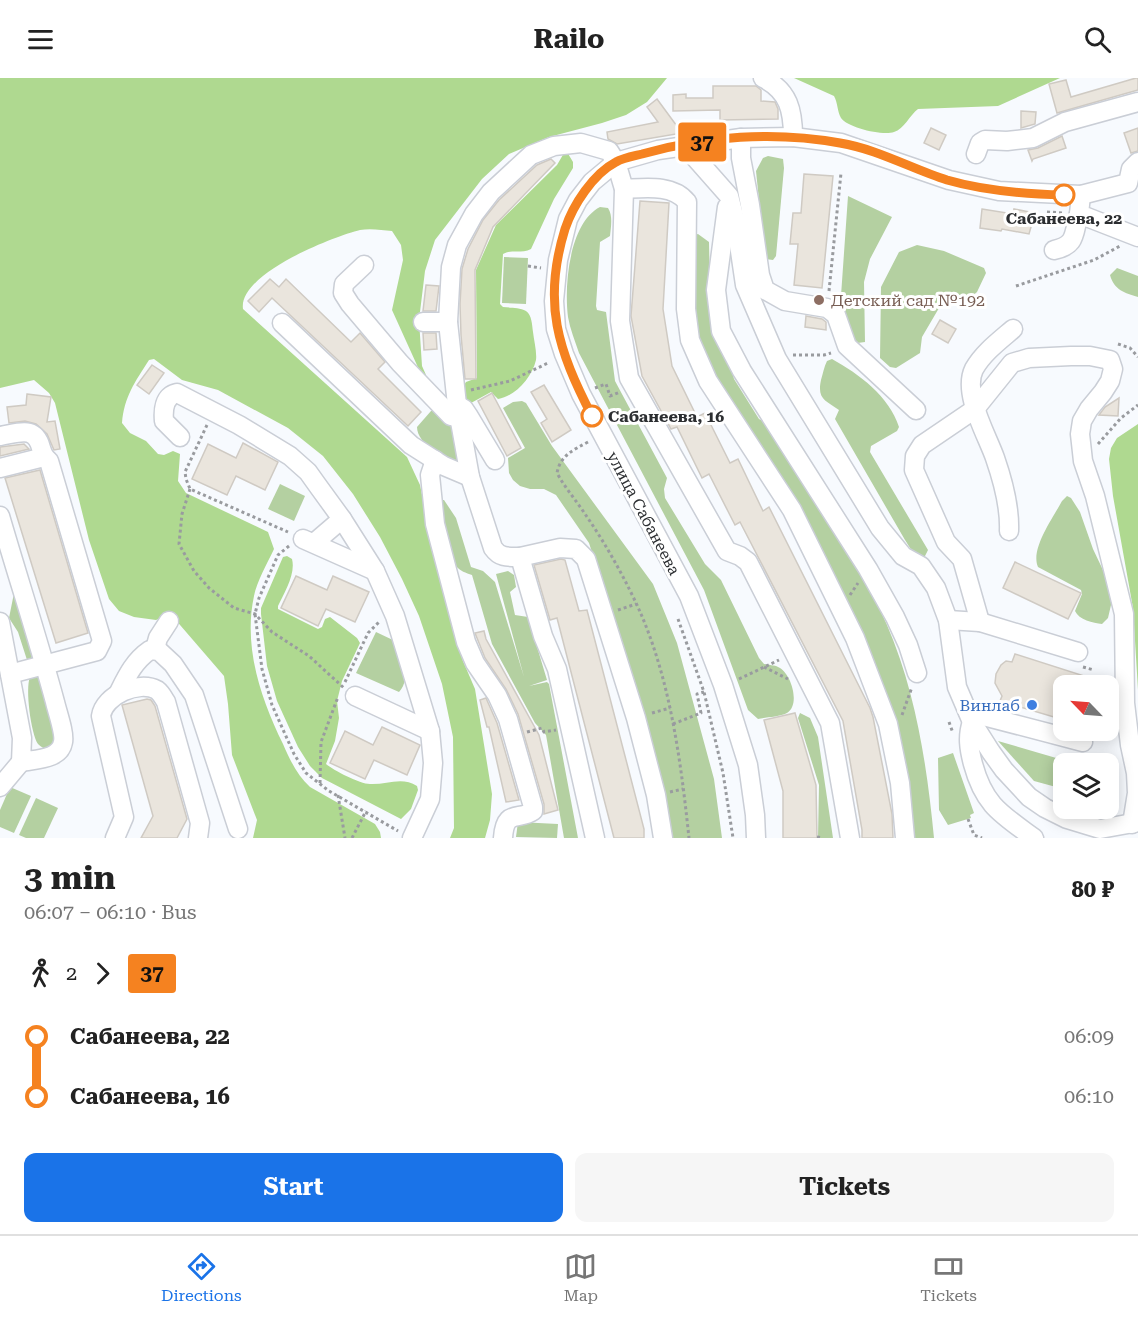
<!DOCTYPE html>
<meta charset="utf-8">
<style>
:root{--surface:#fff;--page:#f6f6f6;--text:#222;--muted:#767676;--line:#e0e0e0;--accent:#1a73e8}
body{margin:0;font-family:"Roboto Serif",serif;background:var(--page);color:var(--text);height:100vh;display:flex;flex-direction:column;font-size:22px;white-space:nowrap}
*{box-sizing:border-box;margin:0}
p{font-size:20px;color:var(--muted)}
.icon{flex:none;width:33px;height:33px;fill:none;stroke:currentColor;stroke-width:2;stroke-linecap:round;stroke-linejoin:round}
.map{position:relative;height:760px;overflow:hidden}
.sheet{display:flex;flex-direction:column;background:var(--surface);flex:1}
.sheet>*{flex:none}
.badge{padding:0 12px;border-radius:4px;font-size:21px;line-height:39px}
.needle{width:39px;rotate:295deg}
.tools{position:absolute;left:1053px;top:597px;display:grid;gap:12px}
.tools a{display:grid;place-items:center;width:66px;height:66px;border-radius:12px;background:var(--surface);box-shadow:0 3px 15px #0003;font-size:30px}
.map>.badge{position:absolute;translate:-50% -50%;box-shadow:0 0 0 3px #fff}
.legs{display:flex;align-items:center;gap:9px;height:66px;padding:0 24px;font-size:20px}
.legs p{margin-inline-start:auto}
.overview{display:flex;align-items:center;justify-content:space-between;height:102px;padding:0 24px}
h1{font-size:33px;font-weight:700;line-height:45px}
.button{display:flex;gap:12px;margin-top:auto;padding:12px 24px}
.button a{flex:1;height:69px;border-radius:12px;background:var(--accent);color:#fff;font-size:24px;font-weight:700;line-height:69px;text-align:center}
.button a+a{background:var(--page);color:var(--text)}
ul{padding:0 24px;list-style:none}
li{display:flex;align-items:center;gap:21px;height:60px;font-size:22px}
li i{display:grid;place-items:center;width:9px;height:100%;margin:0 8px;background:currentColor}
li i::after{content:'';width:15px;height:15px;margin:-8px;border:4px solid;border-radius:50%;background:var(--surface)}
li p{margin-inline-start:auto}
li:first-child i{background:linear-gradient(#0000 50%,currentColor 0)}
li:last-child i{background:linear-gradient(currentColor 50%,#0000 0)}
header{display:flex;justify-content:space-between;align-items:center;height:78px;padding:0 24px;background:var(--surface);font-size:27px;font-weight:700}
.tabs{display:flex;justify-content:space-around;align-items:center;height:84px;border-top:2px solid var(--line);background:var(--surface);font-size:16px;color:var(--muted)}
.tabs a{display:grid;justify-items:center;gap:3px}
.tabs .current{color:var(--accent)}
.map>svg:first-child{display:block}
</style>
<header><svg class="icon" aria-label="menu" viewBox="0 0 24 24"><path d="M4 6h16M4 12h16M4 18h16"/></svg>Railo<svg class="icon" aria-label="search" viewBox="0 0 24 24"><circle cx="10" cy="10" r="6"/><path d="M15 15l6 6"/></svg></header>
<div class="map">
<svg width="1138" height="760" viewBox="0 0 1138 760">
<rect width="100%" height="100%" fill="#f7fafe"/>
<!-- green -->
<g fill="#b4d0a1">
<path d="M768,78L783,81L784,90L776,178L773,182L765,181L756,93L763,80Z"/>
<path d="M848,118L892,139L870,181L864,204L865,264L850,266L840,232Z"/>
<path d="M600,129L608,130C613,138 611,148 610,158L600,164L596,228L597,232L606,234L615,303L667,400L664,411L665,420L705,486L721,502L759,580L764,586C768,587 775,587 778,589C791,594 801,627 787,635C779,639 767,639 758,641L748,632L704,512L579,275C575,263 570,251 568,239C564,208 569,145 600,129Z"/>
<path d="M698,156L709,164L710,209L734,301L759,341L766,345C790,383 814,422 838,461C855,489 874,517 887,547C916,614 927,688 934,760H914C912,675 883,595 845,520L708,292L698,263L692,232L694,157Z"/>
<path d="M917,167L944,173L984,190L986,195L977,214L970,220L945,224L939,230L922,259L920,275L896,290L890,289L880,280L881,209L899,174Z"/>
<path d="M504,179L528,180L526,226L502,225Z"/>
<path d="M1117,190L1138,198V219C1125,215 1114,212 1110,197Z"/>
<path d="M832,281C859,296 889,318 899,349L897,353L871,368L870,374L928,472L925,478C915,479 910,470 905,462L835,341L839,332C825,322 817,321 821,302C823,295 824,289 827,283Z"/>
<path d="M522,323L526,325L552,368L653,506L677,565L714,701L722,760H667L608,523L589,465L556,417L544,411H530L520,408L513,402L509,395L508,380L525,370L503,330L513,324Z"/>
<path d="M435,332L454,345L460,388C446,379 417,367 417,349L431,333Z"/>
<path d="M280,406L305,418L294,443L268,431Z"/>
<path d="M1067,418L1071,420L1080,434L1093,471L1111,509V527L1108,540L1102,546C1093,545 1079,542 1075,533L1082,516L1081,512L1038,489C1030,471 1053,440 1062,423Z"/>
<path d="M442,422H444L456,440L471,489L483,493L495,504L524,599L496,496L508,493L514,497L516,509L510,514L515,537L528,539L547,602L529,608L547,604L549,606L578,760H564L546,657L535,645L492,566L472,497C466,495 460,493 456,488C446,475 442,438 442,422Z"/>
<path d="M14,515L34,580L27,582L18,554L9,540Z"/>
<path d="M376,554L395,563C400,579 413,599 399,614L356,595Z"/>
<path d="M40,597L56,656L54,665L47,672C44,670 41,669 38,666C31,656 25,610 30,599Z"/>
<path d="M800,635L810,640L818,659L833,760H818L819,707L798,640Z"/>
<path d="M998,663L1063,682L1056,709L1034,703Z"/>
<path d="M953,675L974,735L970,737L971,740L948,747L939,732L938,680Z"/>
<path d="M10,709L31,718L14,755L0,749V732Z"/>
<path d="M36,720L58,730L44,760H26L19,757Z"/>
<path d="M518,744L558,746L557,760L516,759Z"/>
</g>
<!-- forest -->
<g fill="#afd990">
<path d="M0,0H667L647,24L626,37L602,45L549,59L509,76L482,101L435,162L425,193L419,242L422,288L426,297L421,296L392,232L403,182L401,167L392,153C382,152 370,150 360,152C332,159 238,196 243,231L407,379L420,407L440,502L463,583L475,611L492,716L490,742L485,760H450L454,750L453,659L442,606L419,538L402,501L380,459L353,416L323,378L288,350L218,312L182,302L154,281L149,282C135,304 124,319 122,345L130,355L146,363L158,376L164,377L173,373L180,376L178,403L186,415L268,454L274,471C267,486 257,503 254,518C243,569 261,621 283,666C290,682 297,697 310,709L375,746L380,754L381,760H253L257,742L232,677L228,626L224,598L174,540L166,538L156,542L134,539L119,533L109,521L89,462L55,325L49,315L34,302L0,310Z"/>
<path d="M794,0H1060L998,28L918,31C910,37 904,51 894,54C883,58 848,50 841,40C837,33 838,25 834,18Z"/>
<path d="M567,74L573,84V90L554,121L531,171C522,176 511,171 503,176L500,226L503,229C510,230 519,229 526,233C532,237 532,247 533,254C534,263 537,274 536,282C532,299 516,318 498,321L491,314L471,325L463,319V309L466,304L477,300L476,192L496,147L557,87L564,75Z"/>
<path d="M1138,346V612L1133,530L1113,418L1109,381L1111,370L1117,360Z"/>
<path d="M287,478L292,481C296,496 284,515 278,528V531L318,551L322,549L325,541L330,539L357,560L360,565L342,603L337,623L339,640L335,663L326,686C333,692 360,706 370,706C386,707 402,698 417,708L418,712L411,731L401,741L322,700L310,688L298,669L277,623L267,588L261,536V530L283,479Z"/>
</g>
<!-- building -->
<g fill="#eae5dd" stroke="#cfcac3" stroke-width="1.5">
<path d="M1136,0H1138V12L1057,35L1049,6L1066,2L1071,19Z"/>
<path d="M713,8H756L761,12V23L775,24L778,31V41L720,42V32L673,33V17L686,16V20H713Z"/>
<path d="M657,21L682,55L617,66L608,61L607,54L658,44L647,29Z"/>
<path d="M1021,33L1036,34L1035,46L1021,50Z"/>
<path d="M931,50L946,57L939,72L924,65Z"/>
<path d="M1138,50V73L1131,75L1124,55Z"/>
<path d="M1062,58L1066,70L1033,81L1032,83L1028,72L1038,70Z"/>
<path d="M551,81L555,85L493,149L475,192L476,301H465L461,257L460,226L462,191L468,171L483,142L499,122L537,87Z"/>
<path d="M804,96L833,98L822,210L794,207L798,166H790L793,135H801Z"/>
<path d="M640,123L669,125L663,231L672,288L697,339L705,335L730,385L738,381L763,433L769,429L870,630L873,639L892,736L893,760H862V752L843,643L740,444L735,447L709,396L702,400L677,349L671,351L642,298L631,238Z"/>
<path d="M982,131L1013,136L1014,131L1035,135L1029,156L1002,151L1001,153L980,150Z"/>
<path d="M270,201L279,209L286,201L351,264L360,255L385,284L378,291L421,334L408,348L272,220L259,234L248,223Z"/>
<path d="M426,207L439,208L436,233H423Z"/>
<path d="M806,238L822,241L826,244V252L805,249Z"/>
<path d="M940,242L956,251L948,265L932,256Z"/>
<path d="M423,255H436L437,271L424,272Z"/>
<path d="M152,287L164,295L149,316L137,307Z"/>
<path d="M544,307L571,352L552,364L541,345L547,341L531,314Z"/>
<path d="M492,315L521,370L507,378L478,323Z"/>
<path d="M27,316L51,319L47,344L55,343L60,371L54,372L47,356L36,346L25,343L9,345L7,329L26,327Z"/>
<path d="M1119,320L1118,338L1099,337L1105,329Z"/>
<path d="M243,365L278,384L265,412L236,398L227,417L192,401L208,366L236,380Z"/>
<path d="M24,366L29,371L0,378V369Z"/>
<path d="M40,392L88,555L56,565L5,400Z"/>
<path d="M561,481L565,482L579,533L587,532L644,751V760H614L557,540L550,542L534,487Z"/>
<path d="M1015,484L1081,515L1068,541L1003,510Z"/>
<path d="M296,498L327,512L333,498L369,514L355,544L326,531L318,548L281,530Z"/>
<path d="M484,553L486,561L539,657L558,732L544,736V726L518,636L506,611L485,580L475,555Z"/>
<path d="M1015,576L1106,605V608H1064V642L1000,623L1002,618L995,605L996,596L1001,587L1006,583L1012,584Z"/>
<path d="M486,620L497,645L519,722L506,724L489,649H487L480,622Z"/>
<path d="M147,621L151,622L155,628L187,741L177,760H141L153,738L122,627Z"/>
<path d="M795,635L816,707L817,760H783V713L764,642Z"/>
<path d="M382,649L420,667L407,697L374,682L365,701L330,685L345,653L373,667Z"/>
</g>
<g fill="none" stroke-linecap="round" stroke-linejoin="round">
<defs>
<g id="minor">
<path d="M763,0C789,13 793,33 793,59"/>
<path d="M741,60V80L750,127L760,197L765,212L785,223L827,230L836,237L847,268L916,332"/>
<path d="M684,67L729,118L736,146L745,207L777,281L880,450L903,478L921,488L936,510L948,542L957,609L972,644L991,674L1004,692L1029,719L1045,730L1067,741L1100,751L1138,744"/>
<path d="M976,76L980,65L985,62L1007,63L1033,60L1065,44L1138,24"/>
<path d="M624,111C645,110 673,106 687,124L686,231L690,262L708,303L792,432L855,560L888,646L900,705L905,760"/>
<path d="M1081,117L1079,136L1138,159"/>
<path d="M727,129L716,212L721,253L742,293L868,491L895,539L908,567L917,595"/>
<path d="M1054,172C1077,167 1073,156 1079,136"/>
<path d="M364,187L344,206L343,215L350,226L400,285L451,338L460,340"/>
<path d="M423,244H448"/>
<path d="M282,245L411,367L444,388L470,399"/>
<path d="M459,328L464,331L468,337L495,382"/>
<path d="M0,358C19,355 35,347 41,370C43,376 44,379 49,383L102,563L97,573L10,596"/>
<path d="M180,359L164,343C163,332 164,318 177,315L239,347L290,378L308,394L318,408L342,441L375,493L395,538L430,653L433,685L430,721L412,760"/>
<path d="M435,382L430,397L435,446L466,564L475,585L497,617L508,641L533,729V733C519,743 505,730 503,760"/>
<path d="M0,390L44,379"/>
<path d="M0,438C18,500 38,561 55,624C57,633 65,655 63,664C60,682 35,681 21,684L22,660L0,544"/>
<path d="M1009,453C1010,428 1003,403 995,380C987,357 962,315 974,291C983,275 999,263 1013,251"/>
<path d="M303,461L375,493"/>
<path d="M314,465L342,441"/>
<path d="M520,479C508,479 500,480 493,470L470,399L457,327L448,244L451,189L457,167L474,136L491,114L531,77L554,68L581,65L609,73L616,84L624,111L620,243L629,300L727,473L740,478L748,484L830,645L850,760"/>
<path d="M948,542L980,544L1078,574"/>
<path d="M980,544L962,481L946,464L914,392L915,378L922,367L975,331L1012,285L1029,280L1071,278H1090L1110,282L1113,291L1110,303L1103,314L1089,331L1082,343L1080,356L1083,383L1095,418L1124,536L1125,625L1130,667L1136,695L1137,715L1132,746"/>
<path d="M155,571L158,560L169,543"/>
<path d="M119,614C127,598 134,583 150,572L159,573L173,586L194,617L238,751"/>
<path d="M355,618L430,653"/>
<path d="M968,634L1083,664"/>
<path d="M972,644C967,658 969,671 973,686C984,727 1001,736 1034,760"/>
<path d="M0,709L21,684"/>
<path d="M115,760L124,739L101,638C104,617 139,602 157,612C161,615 163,619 166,624L200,745L198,760"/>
<path d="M595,760L557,591L543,558L520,479L560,470L576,471L586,481L636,640L656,717L663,760"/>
<path d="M756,760L755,737L748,687L723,607L689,518L581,316L564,276L556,251L554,223L558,182L568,141L578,122L592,104L616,84L658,72L741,60L793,59L841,65L949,102L999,113L1081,117L1128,105L1131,91L1138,84"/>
</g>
</defs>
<!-- minor casing -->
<use href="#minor" stroke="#caced6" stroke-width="21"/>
<!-- path -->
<g stroke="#999b9f" stroke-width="3" stroke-dasharray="3 3" stroke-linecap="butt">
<path d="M1047,134L1064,135"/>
<path d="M528,188L541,190"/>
<path d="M1016,208L1094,182L1120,168"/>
<path d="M829,213L841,95"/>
<path d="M1118,266L1130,270L1138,279"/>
<path d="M793,277H824L831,275"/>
<path d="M595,310L606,306L610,318L620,314"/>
<path d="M471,312L510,303L548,285"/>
<path d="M207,347L185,394L186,401L190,411L288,454"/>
<path d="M588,364C573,372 560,378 557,395C565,410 576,422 585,436C606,466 627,504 641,536C671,606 681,685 689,760"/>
<path d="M1098,366L1121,340L1138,327"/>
<path d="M190,411L182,436L179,466L194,493L209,510L234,530L255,536L272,554L309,578L344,610"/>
<path d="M289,468L278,477L259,520L255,536L262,591L272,627L294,676L306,695L329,713L398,753"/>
<path d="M850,517L858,505"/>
<path d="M618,532L636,526"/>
<path d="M678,541L704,614L723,695L733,760"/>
<path d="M764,589L788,601"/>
<path d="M1083,589L1094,592"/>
<path d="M739,601L779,582"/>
<path d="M345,604L368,555L380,543"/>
<path d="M652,635L670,630"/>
<path d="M902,637L912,609"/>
<path d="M949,644L953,655"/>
<path d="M673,646L701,635L697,616L704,614"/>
<path d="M527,654L542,650L544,654L556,652"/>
<path d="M320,705L321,664L338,619"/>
<path d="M670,714L683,711"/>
<path d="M338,717L345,760"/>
<path d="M968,741L974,757L982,760"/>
<path d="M817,759L822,760"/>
<path d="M352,760L366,733"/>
</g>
<!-- minor -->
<use href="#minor" stroke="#fff" stroke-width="18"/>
</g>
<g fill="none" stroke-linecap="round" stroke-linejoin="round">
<defs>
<path id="line-1" d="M592,338C558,272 542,225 565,151C573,127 593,96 616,84C623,80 634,78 642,76C705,58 775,53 840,65C877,71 912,91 947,102C985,113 1025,116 1064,117"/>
</defs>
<!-- line-1 casing -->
<use href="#line-1" stroke="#fff" stroke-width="14"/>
<!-- line-1 -->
<use href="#line-1" stroke="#f58220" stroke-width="9"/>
</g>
<!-- markers -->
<g fill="#fff" stroke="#f58220" stroke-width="3">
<circle cx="1064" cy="117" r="10"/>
<circle cx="592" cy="338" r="10"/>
</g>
<circle fill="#8d6e63" stroke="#fff" stroke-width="2" cx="819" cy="222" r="6"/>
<circle fill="#3f7fe0" stroke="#fff" stroke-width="2" cx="1032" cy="627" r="6"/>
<g text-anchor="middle" stroke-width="6" stroke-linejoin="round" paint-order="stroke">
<!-- stop labels -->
<g font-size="16" font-weight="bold" fill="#2c2e31" stroke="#fff">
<text x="1064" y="146">Сабанеева, 22</text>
<text x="608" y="344" text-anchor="start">Сабанеева, 16</text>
</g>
<!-- education labels -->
<g font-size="16" fill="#785e54" stroke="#fff" text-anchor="start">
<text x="831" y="228">Детский сад №192</text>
</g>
<!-- street labels -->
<g font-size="16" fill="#2c2e31" stroke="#fff">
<text transform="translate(644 435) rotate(62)" y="6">улица Сабанеева</text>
</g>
<!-- shop labels -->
<g font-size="16" fill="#366cbe" stroke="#fff" text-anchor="end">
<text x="1020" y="633">Винлаб</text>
</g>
</g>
</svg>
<div class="tools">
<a><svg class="needle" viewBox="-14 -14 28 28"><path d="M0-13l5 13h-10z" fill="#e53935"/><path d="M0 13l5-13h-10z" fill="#767676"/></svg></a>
<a><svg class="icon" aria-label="layers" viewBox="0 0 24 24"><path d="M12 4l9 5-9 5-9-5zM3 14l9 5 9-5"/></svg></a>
</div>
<b class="badge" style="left:702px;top:64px;background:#f58220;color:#111">37</b>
</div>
<section class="sheet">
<div class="overview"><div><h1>3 min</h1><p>06:07 – 06:10 · Bus</p></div><b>80 ₽</b></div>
<div class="legs"><svg class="icon" aria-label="walk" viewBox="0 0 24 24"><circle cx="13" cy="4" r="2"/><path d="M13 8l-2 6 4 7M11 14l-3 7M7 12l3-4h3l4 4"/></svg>2<svg class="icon" aria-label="forward" viewBox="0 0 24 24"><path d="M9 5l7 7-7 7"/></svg><b class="badge" style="background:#f58220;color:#111">37</b></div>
<ul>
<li><i style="color:#f58220"></i><b>Сабанеева, 22</b><p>06:09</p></li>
<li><i style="color:#f58220"></i><b>Сабанеева, 16</b><p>06:10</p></li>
</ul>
<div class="button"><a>Start</a><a>Tickets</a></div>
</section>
<nav class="tabs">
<a class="current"><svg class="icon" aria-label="directions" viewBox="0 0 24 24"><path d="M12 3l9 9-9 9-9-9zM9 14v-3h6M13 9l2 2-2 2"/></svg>Directions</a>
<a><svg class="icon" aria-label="map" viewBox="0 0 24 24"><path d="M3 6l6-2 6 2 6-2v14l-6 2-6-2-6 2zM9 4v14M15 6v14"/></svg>Map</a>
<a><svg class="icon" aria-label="tickets" viewBox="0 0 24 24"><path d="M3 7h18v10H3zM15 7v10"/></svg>Tickets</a>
</nav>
